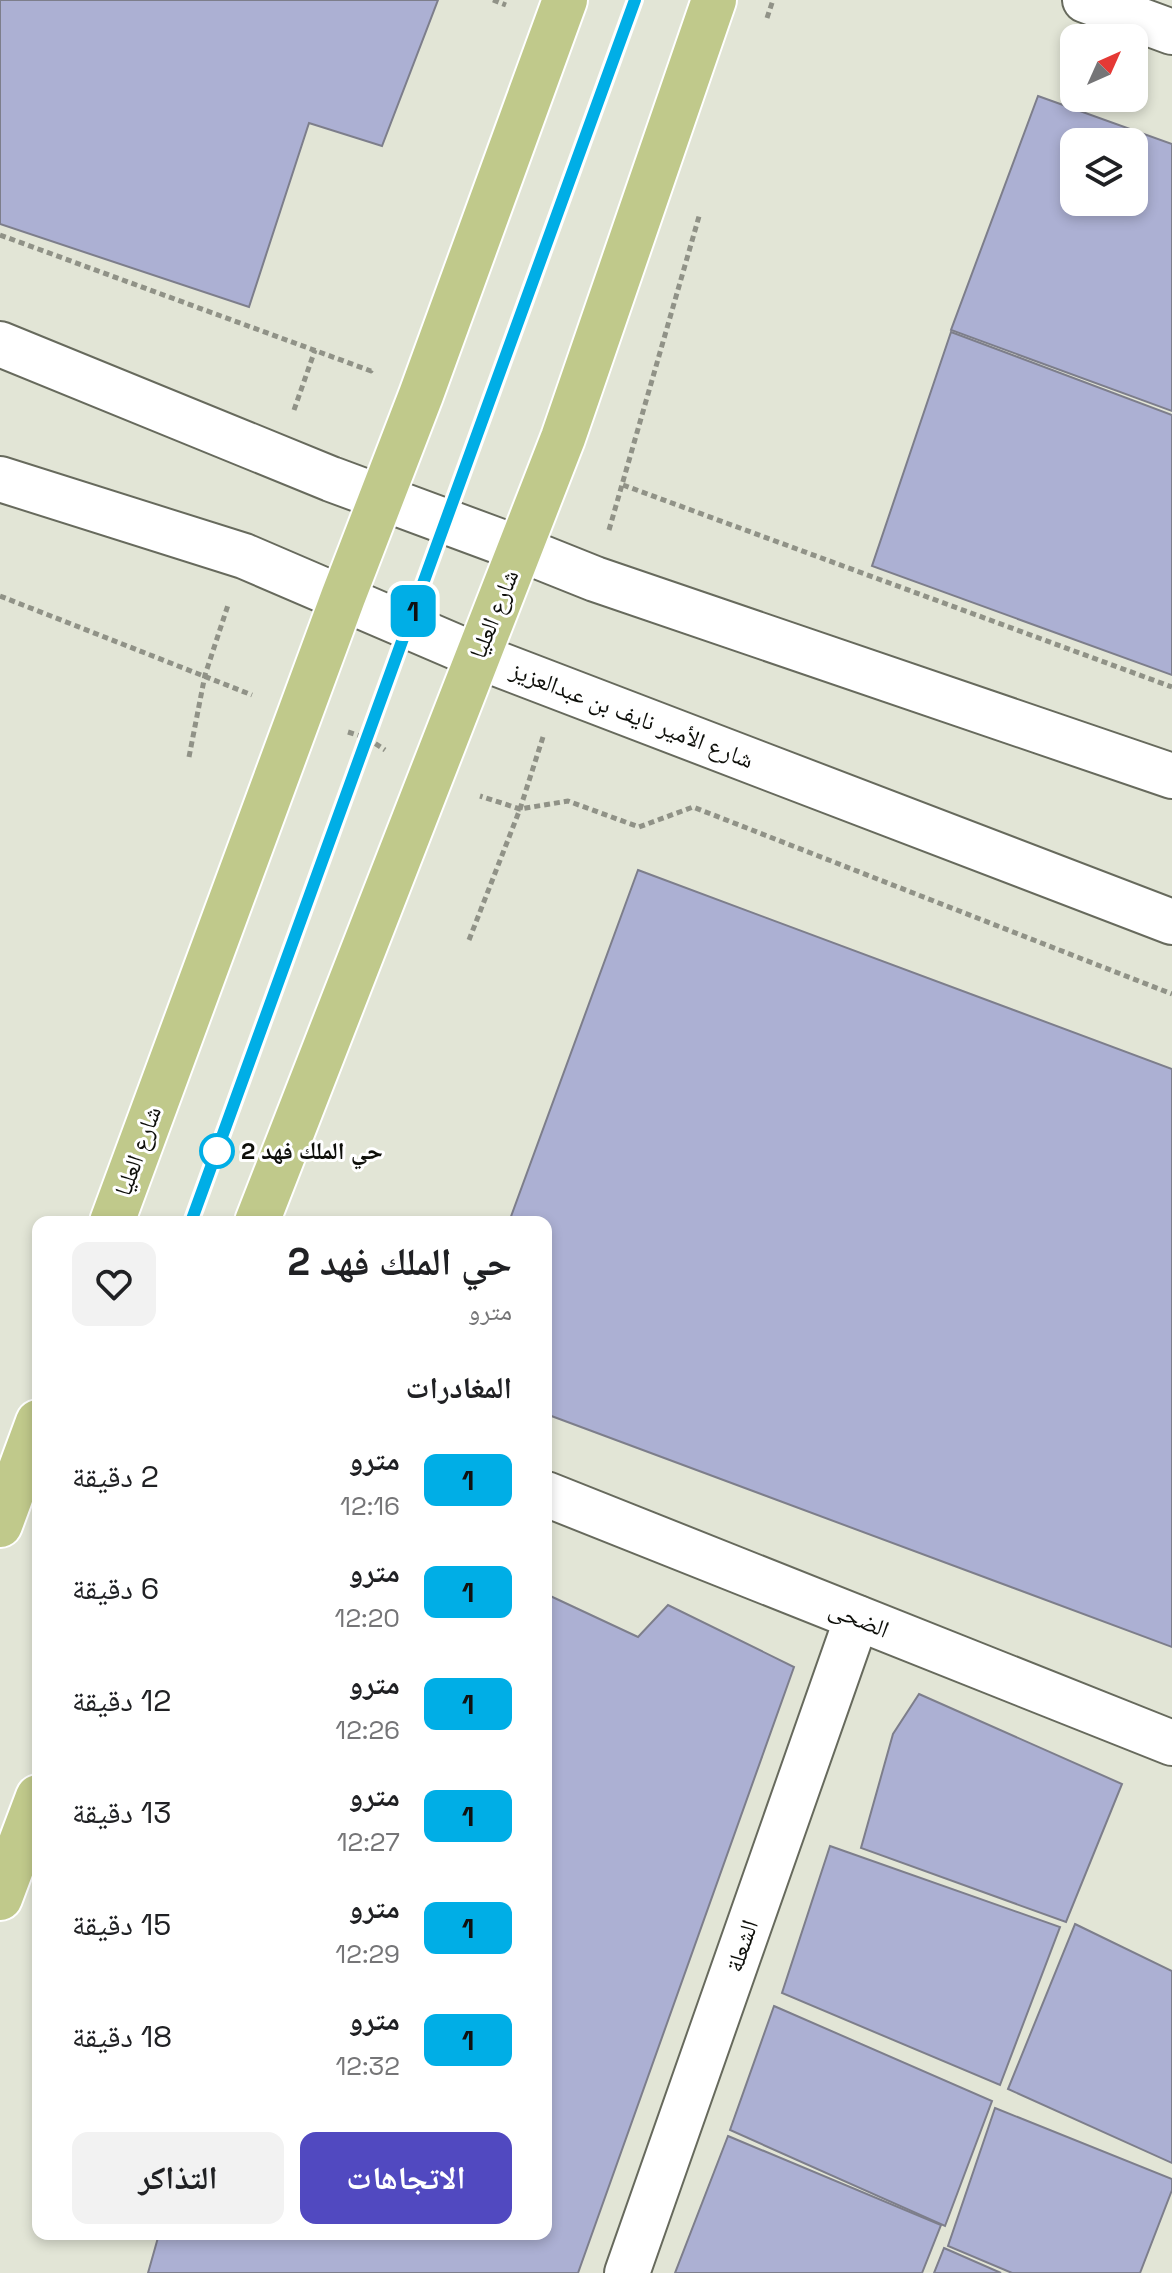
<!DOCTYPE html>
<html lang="ar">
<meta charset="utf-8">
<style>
:root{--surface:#fff;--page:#f2f2f2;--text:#202124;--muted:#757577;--accent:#5149c0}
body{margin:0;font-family:"Space Grotesk","Noto Naskh Arabic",sans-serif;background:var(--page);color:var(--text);direction:rtl;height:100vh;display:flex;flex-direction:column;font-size:30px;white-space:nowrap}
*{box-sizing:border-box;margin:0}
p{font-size:26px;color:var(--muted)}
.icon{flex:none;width:44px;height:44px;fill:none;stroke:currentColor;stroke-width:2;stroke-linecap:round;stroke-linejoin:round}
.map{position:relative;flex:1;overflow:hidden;direction:ltr}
.sheet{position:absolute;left:32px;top:1216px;width:520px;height:1024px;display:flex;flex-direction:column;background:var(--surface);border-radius:16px;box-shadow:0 4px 12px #0003;direction:rtl}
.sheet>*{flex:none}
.badge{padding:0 16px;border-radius:12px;font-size:28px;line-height:52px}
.needle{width:52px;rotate:45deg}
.controls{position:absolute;left:1060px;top:24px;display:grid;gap:16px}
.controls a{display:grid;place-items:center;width:88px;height:88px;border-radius:16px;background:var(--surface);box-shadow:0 4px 12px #0003;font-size:40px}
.map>.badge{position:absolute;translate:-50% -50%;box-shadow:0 0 0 4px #fff}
h2{padding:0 40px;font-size:30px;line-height:72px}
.round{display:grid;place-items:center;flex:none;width:84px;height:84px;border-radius:16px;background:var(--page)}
.head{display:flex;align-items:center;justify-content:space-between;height:136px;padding:0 40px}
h1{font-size:38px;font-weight:700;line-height:60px}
.cta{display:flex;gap:16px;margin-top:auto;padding:16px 40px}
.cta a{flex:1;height:92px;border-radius:16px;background:var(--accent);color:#fff;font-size:32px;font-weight:700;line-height:92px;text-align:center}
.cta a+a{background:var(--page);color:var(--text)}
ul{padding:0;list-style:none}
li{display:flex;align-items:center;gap:24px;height:112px;padding:0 40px}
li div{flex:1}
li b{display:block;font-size:30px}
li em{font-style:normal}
li .badge{min-width:88px;font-weight:700;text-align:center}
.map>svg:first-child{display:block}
</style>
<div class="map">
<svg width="1172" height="2273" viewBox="0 0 1172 2273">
<rect width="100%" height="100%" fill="#e2e5d6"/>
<!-- building -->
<g fill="#acb0d3" stroke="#7d7e8b" stroke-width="2" fill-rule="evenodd">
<path d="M0,0H438L382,146L309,123L249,307L0,224Z"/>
<path d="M1038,96L1172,144V411L951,330ZM1074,142H1134V202H1074Z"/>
<path d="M951,332L1172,415V675L872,566Z"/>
<path d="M638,870L1172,1069V1647L546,1414V1222H509Z"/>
<path d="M546,1594L638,1637L668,1605L794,1667L578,2273H148L159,2234H546Z"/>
<path d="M919,1694L1122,1784L1066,1922L861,1848L893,1734Z"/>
<path d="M830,1846L1060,1927L1000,2085L782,1993Z"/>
<path d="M1075,1924L1172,1971V2163L1008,2089Z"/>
<path d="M774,2006L992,2101L945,2226L730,2130Z"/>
<path d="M995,2108L1172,2179V2190L1140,2273H1012L948,2246Z"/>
<path d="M728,2136L941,2225L922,2273H675Z"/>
<path d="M944,2248L1001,2273H934Z"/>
</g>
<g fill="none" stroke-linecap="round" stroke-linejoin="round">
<defs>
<g id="minor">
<path d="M1085,0L1172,32"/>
<path d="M546,1494L1172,1743"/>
<path d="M627,2273L857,1618"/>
</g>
<g id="tertiary">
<path d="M0,344L331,479L520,549L595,579L1172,776"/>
<path d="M0,479L244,556L477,656L1172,922"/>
</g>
<g id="primary">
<path d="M112,1222L343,597L421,395L565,0"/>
<path d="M257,1222L563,438L714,0"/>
<path d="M0,1525L38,1422"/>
<path d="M0,1898L38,1797"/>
</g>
</defs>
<!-- minor casing -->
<use href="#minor" stroke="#676a5d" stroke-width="48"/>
<!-- tertiary casing -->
<use href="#tertiary" stroke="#676a5d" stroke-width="48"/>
<!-- primary casing -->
<use href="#primary" stroke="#fff" stroke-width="48"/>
<!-- path -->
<g stroke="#909287" stroke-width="5" stroke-dasharray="6 4" stroke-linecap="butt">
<path d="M493,0L506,5"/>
<path d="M767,18L773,0"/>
<path d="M0,235L371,371L373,367"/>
<path d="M294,410L315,350"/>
<path d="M623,485L1172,687"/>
<path d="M609,530L700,213"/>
<path d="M0,596L252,695"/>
<path d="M348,732L367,738L385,750"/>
<path d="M543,737L520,809L568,801L639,827L693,807L1172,994"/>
<path d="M189,757L205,675L228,605"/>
<path d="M469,940L520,809L480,796"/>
</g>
<!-- minor -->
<use href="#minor" stroke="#fff" stroke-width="44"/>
<!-- tertiary -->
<use href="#tertiary" stroke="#fff" stroke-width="44"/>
<!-- primary -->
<use href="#primary" stroke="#c0c98b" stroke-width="44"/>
</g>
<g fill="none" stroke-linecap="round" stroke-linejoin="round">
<defs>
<path id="line" d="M191,1222L635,0"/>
</defs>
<!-- line casing -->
<use href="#line" stroke="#fff" stroke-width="18"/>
<!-- line -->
<use href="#line" stroke="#00aee6" stroke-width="12"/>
</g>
<!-- markers -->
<circle fill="#fff" stroke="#00aee6" stroke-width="4" cx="217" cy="1151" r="16"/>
<g text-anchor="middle" stroke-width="6" stroke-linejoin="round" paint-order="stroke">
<!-- street labels -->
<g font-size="24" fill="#0e0f0a" stroke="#fff">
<text transform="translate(494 614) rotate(-68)" y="8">شارع العليا</text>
<text transform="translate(632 715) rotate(21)" y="8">شارع الأمير نايف بن عبدالعزيز</text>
<text transform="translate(138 1151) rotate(-70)" y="8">شارع العليا</text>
<text transform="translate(859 1619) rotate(22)" y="8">الضحى</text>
<text transform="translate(742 1946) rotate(-71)" y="8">الشعلة</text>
</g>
<!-- stop labels -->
<g font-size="24" font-weight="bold" fill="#0e0f0a" stroke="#fff" text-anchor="start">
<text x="241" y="1159">حي الملك فهد 2</text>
</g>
</g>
</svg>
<div class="controls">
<a><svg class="needle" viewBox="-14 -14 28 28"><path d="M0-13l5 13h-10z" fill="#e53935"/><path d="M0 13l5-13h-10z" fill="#757577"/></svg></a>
<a><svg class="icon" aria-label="layers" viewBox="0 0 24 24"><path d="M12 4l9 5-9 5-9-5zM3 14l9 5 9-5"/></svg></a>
</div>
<b class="badge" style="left:413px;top:611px;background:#00aee6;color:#111">1</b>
<section class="sheet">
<div class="head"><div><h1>حي الملك فهد 2</h1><p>مترو</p></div><a class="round"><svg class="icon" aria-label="heart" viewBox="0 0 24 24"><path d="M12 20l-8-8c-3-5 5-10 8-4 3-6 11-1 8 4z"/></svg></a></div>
<h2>المغادرات</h2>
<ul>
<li><span class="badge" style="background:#00aee6;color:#111">1</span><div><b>مترو</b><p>12:16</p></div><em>2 دقيقة</em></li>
<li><span class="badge" style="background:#00aee6;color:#111">1</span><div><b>مترو</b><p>12:20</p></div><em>6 دقيقة</em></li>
<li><span class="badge" style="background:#00aee6;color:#111">1</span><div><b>مترو</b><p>12:26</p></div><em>12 دقيقة</em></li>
<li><span class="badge" style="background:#00aee6;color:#111">1</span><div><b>مترو</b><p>12:27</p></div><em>13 دقيقة</em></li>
<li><span class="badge" style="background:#00aee6;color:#111">1</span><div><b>مترو</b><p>12:29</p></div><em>15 دقيقة</em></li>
<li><span class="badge" style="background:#00aee6;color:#111">1</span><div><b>مترو</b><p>12:32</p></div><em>18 دقيقة</em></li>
</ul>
<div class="cta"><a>الاتجاهات</a><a>التذاكر</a></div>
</section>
</div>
